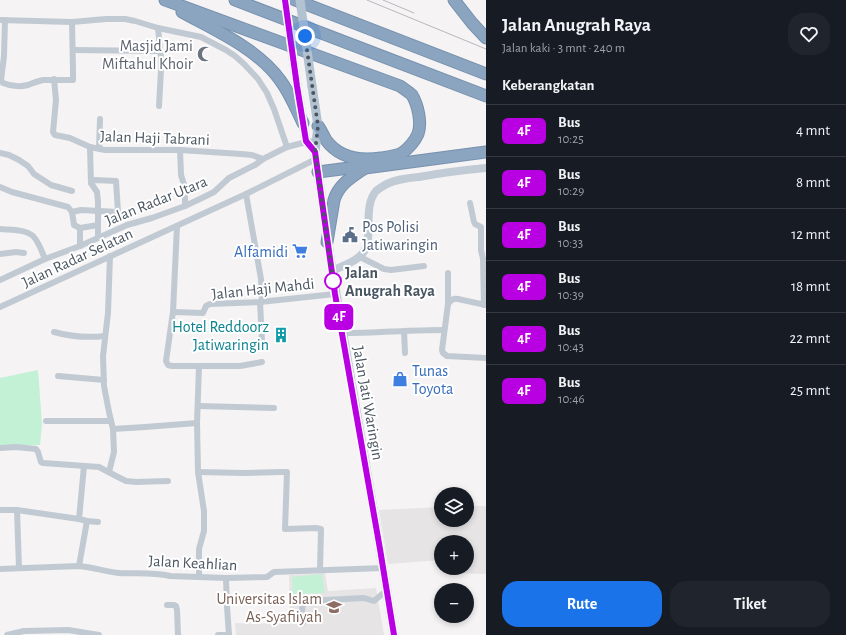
<!DOCTYPE html>
<html lang="id">
<meta charset="utf-8">
<style>
:root{--surface:#171b24;--page:#20242c;--text:#f1f3f6;--muted:#9ea1a6;--line:#363941;--accent:#1a73e8}
body{margin:0;font-family:"Alegreya Sans",sans-serif;background:var(--page);color:var(--text);height:100vh;display:flex;flex-direction:column;font-size:15px;white-space:nowrap}
*{box-sizing:border-box;margin:0}
p{font-size:13px;color:var(--muted)}
.icon{flex:none;width:22px;height:22px;fill:none;stroke:currentColor;stroke-width:2;stroke-linecap:round;stroke-linejoin:round}
.map{position:relative;flex:1;overflow:hidden}
.drawer{display:flex;flex-direction:column;background:var(--surface);width:360px}
.drawer>*{flex:none}
.badge{padding:0 8px;border-radius:6px;font-size:14px;line-height:26px}
.tools{position:absolute;left:434px;top:487px;display:grid;gap:8px}
.tools a{display:grid;place-items:center;width:40px;height:40px;border-radius:50%;background:var(--surface);box-shadow:0 2px 6px #0003;font-size:20px}
.you{position:absolute;width:20px;height:20px;margin:-10px;border:3px solid #fff;border-radius:50%;background:#1a73e8;box-shadow:0 0 0 6px #1a73e833}
.map>.badge{position:absolute;translate:-50% -50%;box-shadow:0 0 0 2px #fff}
h2{padding:0 16px;font-size:15px;line-height:36px}
.round{display:grid;place-items:center;flex:none;width:42px;height:42px;border-radius:16px;background:var(--page)}
.summary{display:flex;align-items:center;justify-content:space-between;height:68px;padding:0 16px}
h1{font-size:19px;font-weight:700;line-height:30px}
.button{display:flex;gap:8px;margin-top:auto;padding:8px 16px}
.button a{flex:1;height:46px;border-radius:16px;background:var(--accent);color:#fff;font-size:16px;font-weight:700;line-height:46px;text-align:center}
.button a+a{background:var(--page);color:var(--text)}
ul{padding:0;list-style:none}
li{display:flex;align-items:center;gap:12px;height:52px;padding:0 16px;border-top:1px solid var(--line)}
li div{flex:1}
li b{display:block;font-size:15px}
li em{font-style:normal}
li .badge{min-width:44px;font-weight:700;text-align:center}
main{display:flex;flex:1;min-height:0}
.map>svg:first-child{display:block}
</style>
<main>
<div class="map">
<svg width="486" height="635" viewBox="0 0 486 635">
<rect width="100%" height="100%" fill="#f5f3f3"/>
<!-- education -->
<g fill="#e6e4e5">
<path d="M467,506H486V574L450,573V568H467V542H441V560L388,564L379,510L441,507V520H467Z"/>
<path d="M325,573L328,591L376,588L384,635H236L235,623L290,624L289,575Z"/>
</g>
<!-- green -->
<g fill="#c3f1d5">
<path d="M38,370L42,424L40,445L0,446V378Z"/>
<path d="M322,574L325,593L293,594L292,577Z"/>
</g>
<g fill="none" stroke-linecap="round" stroke-linejoin="round">
<defs>
<g id="highway">
<path d="M165,0L400,86C404,89 409,92 412,95C418,105 422,123 418,134C415,141 408,149 402,153C396,156 388,157 381,158C360,161 339,158 326,140C323,135 321,130 318,126"/>
<path d="M235,0L486,96"/>
<path d="M295,0L486,74"/>
<path d="M454,0L472,23L486,38"/>
<path d="M182,12C215,30 258,49 280,80C290,93 296,109 303,123"/>
<path d="M318,172L357,167L365,168L486,152"/>
<path d="M327,242L334,200C339,184 352,177 365,168"/>
</g>
</defs>
<!-- highway casing -->
<use href="#highway" stroke="#7690ad" stroke-width="13"/>
<!-- street -->
<g stroke="#c1cad2" stroke-width="6">
<path d="M0,20L72,22L106,19H125L135,21L158,28L201,37L226,50L235,56L244,64L258,79L267,93L274,109L287,147"/>
<path d="M5,20L4,56L1,80L3,83C10,86 20,87 28,85C33,83 38,81 43,80C53,80 63,80 73,80V70L72,22"/>
<path d="M158,28L161,57V70L159,106"/>
<path d="M73,50L160,51"/>
<path d="M54,79L56,100L53,132L55,135L70,138L90,147L105,150H180L241,154L252,155L263,159"/>
<path d="M90,147L91,183L97,192L98,202V238"/>
<path d="M99,148L100,119"/>
<path d="M180,150L181,175L185,188V206"/>
<path d="M0,153L9,155L19,160L28,166L34,174L51,185L72,191"/>
<path d="M0,187L12,192L68,207L72,212L74,225L80,228V246"/>
<path d="M246,194L261,279L262,302"/>
<path d="M470,203L474,222L475,224L481,227V250L483,259L484,305"/>
<path d="M72,212L81,210L118,212L116,181L95,180L92,181L91,183"/>
<path d="M177,226L173,312L166,361L168,365L172,366H240L262,362"/>
<path d="M80,228L98,225"/>
<path d="M0,229C10,230 25,229 33,236C39,242 42,252 45,259"/>
<path d="M0,254L16,252L24,253"/>
<path d="M360,257L384,269L391,270L424,266"/>
<path d="M0,280L45,259L80,246L127,225L152,218L185,206L204,197L214,192L229,178L255,165L263,159L287,147L310,141"/>
<path d="M260,302L262,342"/>
<path d="M448,304V273"/>
<path d="M486,305L458,299C453,298 451,300 448,304L442,350L443,353L447,356L486,358"/>
<path d="M0,307L246,194L316,159"/>
<path d="M173,312L203,313L206,306L210,304L260,302L335,294"/>
<path d="M404,331L405,353"/>
<path d="M54,332C72,337 87,338 105,336"/>
<path d="M342,333C376,333 410,330 444,330"/>
<path d="M199,366L197,423L198,472L204,511V531L199,549V576"/>
<path d="M58,376L104,380"/>
<path d="M198,406L274,408"/>
<path d="M46,421H111"/>
<path d="M113,429L145,427L197,423"/>
<path d="M0,448L16,447L36,449L38,452L41,462L43,463L99,467L116,476L126,481L136,482L168,481"/>
<path d="M109,472L114,452L113,429L109,412L104,386L103,356L108,313L110,256"/>
<path d="M198,472L244,473L281,472H287L285,529L316,528L321,529L320,570"/>
<path d="M0,510H17L79,519L87,521L98,522"/>
<path d="M17,510L19,568"/>
<path d="M79,519L84,466"/>
<path d="M79,566L87,521"/>
<path d="M0,569L79,566C93,567 106,572 119,573C136,574 153,572 170,576L226,578L267,577L274,572L383,568"/>
<path d="M226,578L227,607L229,635"/>
<path d="M167,605H174L176,606L177,610L178,635"/>
<path d="M303,623C302,616 300,605 306,601L364,598L374,601L387,590"/>
<path d="M7,635L24,631L68,630L99,635"/>
<path d="M218,635H229"/>
</g>
<!-- secondary -->
<path stroke="#c1cbd6" stroke-width="8" d="M332,271C341,266 354,263 361,255C376,242 361,209 376,191C380,188 384,185 389,183C398,179 409,178 419,177C441,173 464,170 486,168"/>
<!-- primary -->
<g stroke="#b3c2d1" stroke-width="9">
<path d="M297,86L306,141L315,152"/>
<path d="M312,86L318,126L315,152L332,271L380,549L394,635"/>
</g>
<!-- highway -->
<use href="#highway" stroke="#8ba5c1" stroke-width="11"/>
<!-- tram -->
<g stroke="#b5b8bd" stroke-width="1">
<path d="M367,0L486,49"/>
<path d="M383,0L414,13"/>
</g>
<!-- primary-bridge -->
<g stroke="#b3c2d1" stroke-width="9">
<path d="M285,0L297,86"/>
<path d="M300,0L312,86"/>
</g>
</g>
<g fill="none" stroke-linecap="round" stroke-linejoin="round">
<defs>
<path id="line" d="M285,0L297,86L306,141L315,152L335,294L380,549L394,635"/>
</defs>
<!-- line casing -->
<use href="#line" stroke="#fff" stroke-width="9"/>
<!-- line -->
<use href="#line" stroke="#b900e2" stroke-width="6"/>
<!-- walk -->
<path stroke="#4a5661" stroke-width="4" stroke-dasharray="0 7.2" d="M305,36L318,126L315,152L333,281"/>
</g>
<!-- icons -->
<defs>
<symbol id="mosque-bare" viewBox="-9 -9 18 18"><path d="M3.5-4.9A6 6 0 1 0 3.5 4.9A5 5 0 1 1 3.5-4.9Z" fill="#6b7280" stroke="#fff" stroke-width="2.5" paint-order="stroke"/></symbol>
<symbol id="civic-bare" viewBox="-9 -9 18 18"><path d="M-.6-6.5H3V-4.5H.6V-3L4-1V1h2V6H-6V1h2V-1L-.6-3ZM-1.2 2.5V6h2.4V2.5Z" fill="#5c6f8a" stroke="#fff" stroke-width="2.5" paint-order="stroke"/></symbol>
<symbol id="supermarket-bare" viewBox="-9 -9 18 18"><path d="M-6-5.5h2.5l.6 2H6L4.5 2H-2.5L-4.4-4H-6ZM-1.5 3.2a1.3 1.3 0 1 0 .1 0ZM3 3.2a1.3 1.3 0 1 0 .1 0Z" fill="#3f7fe0" stroke="#fff" stroke-width="2.5" paint-order="stroke"/></symbol>
<symbol id="building-bare" viewBox="-9 -9 18 18"><path d="M-4-6H4V6H1V3H-1V6H-4ZM-2.5-4.3h1.7v1.8h-1.7ZM.8-4.3h1.7v1.8H.8ZM-2.5-1h1.7V.8h-1.7ZM.8-1h1.7V.8H.8Z" fill="#0f9aa8" stroke="#fff" stroke-width="2.5" paint-order="stroke"/></symbol>
<symbol id="shop-bare" viewBox="-9 -9 18 18"><path d="M-5-2.5h2.3a2.7 3.5 0 0 1 5.4 0H5L5.5 6h-11ZM-1.5-2.5h3a1.5 2.3 0 0 0-3 0Z" fill="#3f7fe0" stroke="#fff" stroke-width="2.5" paint-order="stroke"/></symbol>
<symbol id="university-bare" viewBox="-9 -9 18 18"><path d="M0-5L7-2L0 1L-7-2ZM-4 1L0 2.5L4 1V4Q0 6-4 4Z" fill="#8d6e63" stroke="#fff" stroke-width="2.5" paint-order="stroke"/></symbol>
</defs>
<g fill-rule="evenodd">
<use href="#mosque-bare" x="194" y="43" width="22" height="22"/>
<use href="#civic-bare" x="339" y="224" width="22" height="22"/>
<use href="#supermarket-bare" x="289" y="240" width="22" height="22"/>
<use href="#building-bare" x="270" y="324" width="22" height="22"/>
<use href="#shop-bare" x="389" y="368" width="22" height="22"/>
<use href="#university-bare" x="323" y="596" width="22" height="22"/>
</g>
<!-- markers -->
<circle fill="#fff" stroke="#b900e2" stroke-width="2" cx="333" cy="281" r="8"/>
<g text-anchor="middle" stroke-width="4" stroke-linejoin="round" paint-order="stroke">
<!-- worship labels -->
<g font-size="16" fill="#5b616d" stroke="#fff" text-anchor="end">
<text x="193" y="51">Masjid Jami<tspan x="193" dy="18">Miftahul Khoir</tspan></text>
</g>
<!-- street labels -->
<g font-size="16" fill="#4a5661" stroke="#fff">
<text transform="translate(155 137) rotate(2)" y="6">Jalan Haji Tabrani</text>
<text transform="translate(156 200) rotate(-22)" y="6">Jalan Radar Utara</text>
<text transform="translate(77 257) rotate(-25)" y="6">Jalan Radar Selatan</text>
<text transform="translate(263 288) rotate(-6)" y="6">Jalan Haji Mahdi</text>
<text transform="translate(369 403) rotate(80)" y="6">Jalan Jati Waringin</text>
<text transform="translate(193 562) rotate(3)" y="6">Jalan Keahlian</text>
</g>
<!-- service labels -->
<g font-size="16" fill="#4e5e75" stroke="#fff" text-anchor="start">
<text x="362" y="232">Pos Polisi<tspan x="362" dy="18">Jatiwaringin</tspan></text>
</g>
<!-- shop labels -->
<g font-size="16" fill="#366cbe" stroke="#fff" text-anchor="end">
<text x="288" y="257">Alfamidi</text>
<text x="412" y="376" text-anchor="start">Tunas<tspan x="412" dy="18">Toyota</tspan></text>
</g>
<!-- stop labels -->
<g font-size="16" font-weight="bold" fill="#4a5661" stroke="#fff" text-anchor="start">
<text x="345" y="278">Jalan<tspan x="345" dy="18">Anugrah Raya</tspan></text>
</g>
<!-- culture labels -->
<g font-size="16" fill="#0d838f" stroke="#fff" text-anchor="end">
<text x="269" y="332">Hotel Reddoorz<tspan x="269" dy="18">Jatiwaringin</tspan></text>
</g>
<!-- education labels -->
<g font-size="16" fill="#785e54" stroke="#fff" text-anchor="end">
<text x="322" y="604">Universitas Islam<tspan x="322" dy="18">As-Syafiiyah</tspan></text>
</g>
</g>
</svg>
<div class="tools">
<a><svg class="icon" aria-label="layers" viewBox="0 0 24 24"><path d="M12 4l9 5-9 5-9-5zM3 14l9 5 9-5"/></svg></a>
<a>+</a>
<a>−</a>
</div>
<div class="you" style="left:305px;top:36px"></div>
<b class="badge" style="left:339px;top:317px;background:#b900e2;color:#fff">4F</b>
</div>
<section class="drawer">
<div class="summary"><div><h1>Jalan Anugrah Raya</h1><p>Jalan kaki · 3 mnt · 240 m</p></div><a class="round"><svg class="icon" aria-label="heart" viewBox="0 0 24 24"><path d="M12 20l-8-8c-3-5 5-10 8-4 3-6 11-1 8 4z"/></svg></a></div>
<h2>Keberangkatan</h2>
<ul>
<li><span class="badge" style="background:#b900e2;color:#fff">4F</span><div><b>Bus</b><p>10:25</p></div><em>4 mnt</em></li>
<li><span class="badge" style="background:#b900e2;color:#fff">4F</span><div><b>Bus</b><p>10:29</p></div><em>8 mnt</em></li>
<li><span class="badge" style="background:#b900e2;color:#fff">4F</span><div><b>Bus</b><p>10:33</p></div><em>12 mnt</em></li>
<li><span class="badge" style="background:#b900e2;color:#fff">4F</span><div><b>Bus</b><p>10:39</p></div><em>18 mnt</em></li>
<li><span class="badge" style="background:#b900e2;color:#fff">4F</span><div><b>Bus</b><p>10:43</p></div><em>22 mnt</em></li>
<li><span class="badge" style="background:#b900e2;color:#fff">4F</span><div><b>Bus</b><p>10:46</p></div><em>25 mnt</em></li>
</ul>
<div class="button"><a>Rute</a><a>Tiket</a></div>
</section>
</main>
